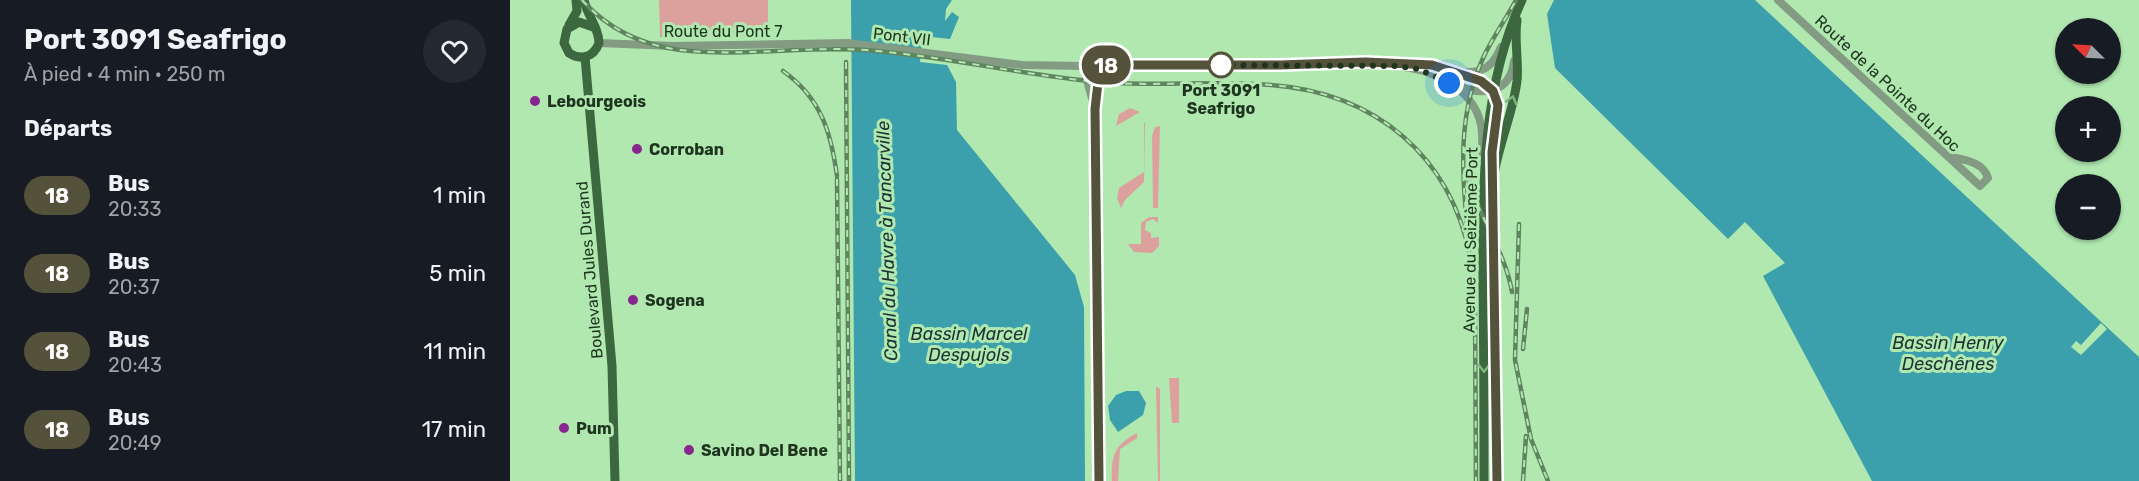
<!DOCTYPE html>
<html lang="fr">
<meta charset="utf-8">
<style>
:root{--surface:#171b24;--page:#242831;--text:#f1f3f6;--muted:#9ea1a6}
body{margin:0;font-family:Rubik,sans-serif;background:var(--page);color:var(--text);height:100vh;display:flex;flex-direction:column;font-size:22px;white-space:nowrap}
*{box-sizing:border-box;margin:0}
p{font-size:20px;color:var(--muted)}
.icon{flex:none;width:33px;height:33px;fill:none;stroke:currentColor;stroke-width:2;stroke-linecap:round;stroke-linejoin:round}
.map{position:relative;flex:1;overflow:hidden}
.panel{display:flex;flex-direction:column;background:var(--surface);width:510px}
.panel>*{flex:none}
.badge{padding:0 12px;border-radius:20px;font-size:21px;line-height:39px}
.needle{width:39px;rotate:294deg}
.controls{position:absolute;left:1545px;top:18px;display:grid;gap:12px}
.controls a{display:grid;place-items:center;width:66px;height:66px;border-radius:50%;background:var(--surface);box-shadow:0 2px 4px #0004;font-size:30px}
.you{position:absolute;width:30px;height:30px;margin:-15px;border:4px solid #fff;border-radius:50%;background:#1a73e8;box-shadow:0 0 0 9px #1a73e833}
.map>.badge{position:absolute;translate:-50% -50%;box-shadow:0 0 0 3px #fff}
h2{padding:0 24px;font-size:22px;line-height:54px}
.round{display:grid;place-items:center;flex:none;width:63px;height:63px;border-radius:32px;background:var(--page)}
.head{display:flex;align-items:center;justify-content:space-between;height:102px;padding:0 24px}
h1{font-size:28px;font-weight:700;line-height:45px}
ul{padding:0;list-style:none}
li{display:flex;align-items:center;gap:18px;height:78px;padding:0 24px}
li div{flex:1}
li b{display:block;font-size:22px}
li em{font-style:normal}
li .badge{min-width:66px;font-weight:700;text-align:center}
main{display:flex;flex:1;min-height:0}
.map>svg:first-child{display:block}
</style>
<main>
<section class="panel">
<div class="head"><div><h1>Port 3091 Seafrigo</h1><p>À pied · 4 min · 250 m</p></div><a class="round"><svg class="icon" aria-label="heart" viewBox="0 0 24 24"><path d="M12 20l-8-8c-3-5 5-10 8-4 3-6 11-1 8 4z"/></svg></a></div>
<h2>Départs</h2>
<ul>
<li><span class="badge" style="background:#54523a;color:#fff">18</span><div><b>Bus</b><p>20:33</p></div><em>1 min</em></li>
<li><span class="badge" style="background:#54523a;color:#fff">18</span><div><b>Bus</b><p>20:37</p></div><em>5 min</em></li>
<li><span class="badge" style="background:#54523a;color:#fff">18</span><div><b>Bus</b><p>20:43</p></div><em>11 min</em></li>
<li><span class="badge" style="background:#54523a;color:#fff">18</span><div><b>Bus</b><p>20:49</p></div><em>17 min</em></li>
</ul>
</section>
<div class="map">
<svg width="1629" height="481" viewBox="0 0 1629 481">
<rect width="100%" height="100%" fill="#b0e8b0"/>
<!-- green -->
<g fill="#dca19c">
<path d="M149,0H258V24L246,35L150,37Z"/>
<path d="M620,108L630,112L606,126L609,114Z"/>
<path d="M634,123H635L634,182L615,200L611,208L607,198L609,188L634,172Z"/>
<path d="M650,126L648,208H643L642,136L645,127Z"/>
<path d="M639,217H648V223L643,219L636,222L635,230L641,233V238L649,237V246L642,253L624,252L618,244H631V223Z"/>
<path d="M659,378H669V423H662Z"/>
<path d="M646,386L650,389V481H648Z"/>
<path d="M627,433V438L610,449L608,481H602C601,456 604,445 627,433Z"/>
</g>
<!-- water -->
<g fill="#3ba0ab">
<path d="M341,0H442L436,9L435,21L442,12L449,17L440,39L413,36L410,62L437,65L446,82L447,130L565,275L574,307L575,481H345Z"/>
<path d="M1044,0H1245L1629,357V481H1362L1253,276L1275,263L1235,222L1218,239L1045,68L1037,14Z"/>
<path d="M616,391H629L636,403L633,415L608,432L600,420L598,406L606,395Z"/>
</g>
<!-- pier -->
<path fill="#b0e8b0" d="M1591,323L1597,329L1571,355L1561,347L1566,341L1571,345Z"/>
<g fill="none" stroke-linecap="round" stroke-linejoin="round">
<!-- minor -->
<g stroke="#839b83" stroke-width="8">
<path d="M1268,0L1470,186L1478,178C1473,161 1453,160 1438,156"/>
<path d="M89,43L163,46L338,43L512,65L573,66L908,63C933,66 987,74 988,106C988,127 982,146 983,167"/>
<path d="M573,66L583,102"/>
<path d="M884,66C919,68 963,86 971,125C973,134 972,144 972,153"/>
<path d="M956,72C975,73 984,64 991,47"/>
<path d="M948,86C973,96 1000,94 1004,61"/>
<path d="M589,481L586,109L590,65"/>
</g>
<!-- major -->
<g stroke="#3d673e" stroke-width="9">
<path d="M74,0C77,15 89,28 89,43C84,57 71,61 59,53L54,43L57,29L69,22L83,27"/>
<path d="M59,25L67,11L66,0"/>
<path d="M75,57L102,366L105,481"/>
<path d="M974,481C974,417 974,354 973,290C973,192 970,91 1012,0"/>
<path d="M987,481L984,175C989,143 1003,113 1007,81C1009,61 1004,41 1007,20"/>
</g>
<defs>
<g id="rail">
<path d="M72,0C98,29 132,45 170,50C232,57 294,46 356,50C434,56 511,75 589,82C646,87 704,80 761,85C866,93 942,156 961,261"/>
<path d="M336,62L339,481"/>
<path d="M273,71C311,98 321,132 327,176"/>
<path d="M958,178C969,218 995,251 1002,292"/>
<path d="M327,179L330,481"/>
<path d="M957,223C951,166 949,110 974,56C983,37 996,19 1006,0"/>
<path d="M1009,224L1005,360L1021,439L1038,481"/>
<path d="M960,253L965,307L966,481"/>
<path d="M1013,349L1017,309"/>
<path d="M1013,481L1016,436"/>
</g>
</defs>
<!-- rail casing -->
<use href="#rail" stroke="#5f845f" stroke-width="4.5"/>
<!-- rail -->
<use href="#rail" stroke="#b0e8b0" stroke-width="2" stroke-dasharray="7" stroke-linecap="butt"/>
</g>
<!-- one-way arrows -->
<defs><path id="oneway-chevron" d="M-2-3.5L2.5 0L-2 3.5" fill="none" stroke-width="1.6" stroke-linecap="round" stroke-linejoin="round" transform="scale(1.5)"/></defs>
<g stroke="#82b482">
<use href="#oneway-chevron" transform="translate(1002 100) rotate(-75)"/>
<use href="#oneway-chevron" transform="translate(974 368) rotate(90)"/>
</g>
<g fill="none" stroke-linecap="round" stroke-linejoin="round">
<defs>
<path id="line" d="M589,481L585,109L590,65H770L855,62L922,65L971,81L983,91L988,105L982,152L987,481"/>
</defs>
<!-- line casing -->
<use href="#line" stroke="#fff" stroke-width="14"/>
<!-- line -->
<use href="#line" stroke="#54523a" stroke-width="9"/>
<!-- walk -->
<path stroke="#1e341e" stroke-width="6" stroke-dasharray="0 10.8" d="M711,65H706L886,66L908,69L939,83"/>
</g>
<!-- markers -->
<circle fill="#fff" stroke="#54523a" stroke-width="3" cx="711" cy="65" r="12"/>
<g fill="#882690" stroke="#b0e8b0" stroke-width="2">
<circle cx="25" cy="101" r="6"/>
<circle cx="127" cy="149" r="6"/>
<circle cx="123" cy="300" r="6"/>
<circle cx="54" cy="428" r="6"/>
<circle cx="179" cy="450" r="6"/>
</g>
<g text-anchor="middle" stroke-width="6" stroke-linejoin="round" paint-order="stroke">
<!-- street labels -->
<g font-size="16" fill="#1e341e" stroke="#b0e8b0">
<text x="213" y="37">Route du Pont 7</text>
<text transform="translate(392 36) rotate(7)" y="6">Pont VII</text>
<text transform="translate(1378 83) rotate(43)" y="6">Route de la Pointe du Hoc</text>
<text transform="translate(960 240) rotate(-89)" y="6">Avenue du Seizième Port</text>
<text transform="translate(79 270) rotate(-95)" y="6">Boulevard Jules Durand</text>
</g>
<!-- stop labels -->
<g font-size="16" font-weight="bold" fill="#1e341e" stroke="#b0e8b0">
<text x="711" y="96">Port 3091<tspan x="711" dy="18">Seafrigo</tspan></text>
</g>
<!-- poi labels -->
<g font-size="16" font-weight="bold" fill="#1e341e" stroke="#b0e8b0" text-anchor="start">
<text x="37" y="107">Lebourgeois</text>
<text x="139" y="155">Corroban</text>
<text x="135" y="306">Sogena</text>
<text x="66" y="434">Pum</text>
<text x="191" y="456">Savino Del Bene</text>
</g>
<!-- water labels -->
<g font-size="18" font-style="italic" fill="#1c3335" stroke="#b0e8b0">
<text transform="translate(377 241) rotate(-92)" y="6">Canal du Havre à Tancarville</text>
<text x="459" y="340">Bassin Marcel<tspan x="459" dy="21">Despujols</tspan></text>
<text x="1438" y="349">Bassin Henry<tspan x="1438" dy="21">Deschênes</tspan></text>
</g>
</g>
</svg>
<div class="controls">
<a><svg class="needle" viewBox="-14 -14 28 28"><path d="M0-13l5 13h-10z" fill="#e53935"/><path d="M0 13l5-13h-10z" fill="#9ea1a6"/></svg></a>
<a>+</a>
<a>−</a>
</div>
<div class="you" style="left:939px;top:83px"></div>
<b class="badge" style="left:596px;top:65px;background:#54523a;color:#fff">18</b>
</div>
</main>
